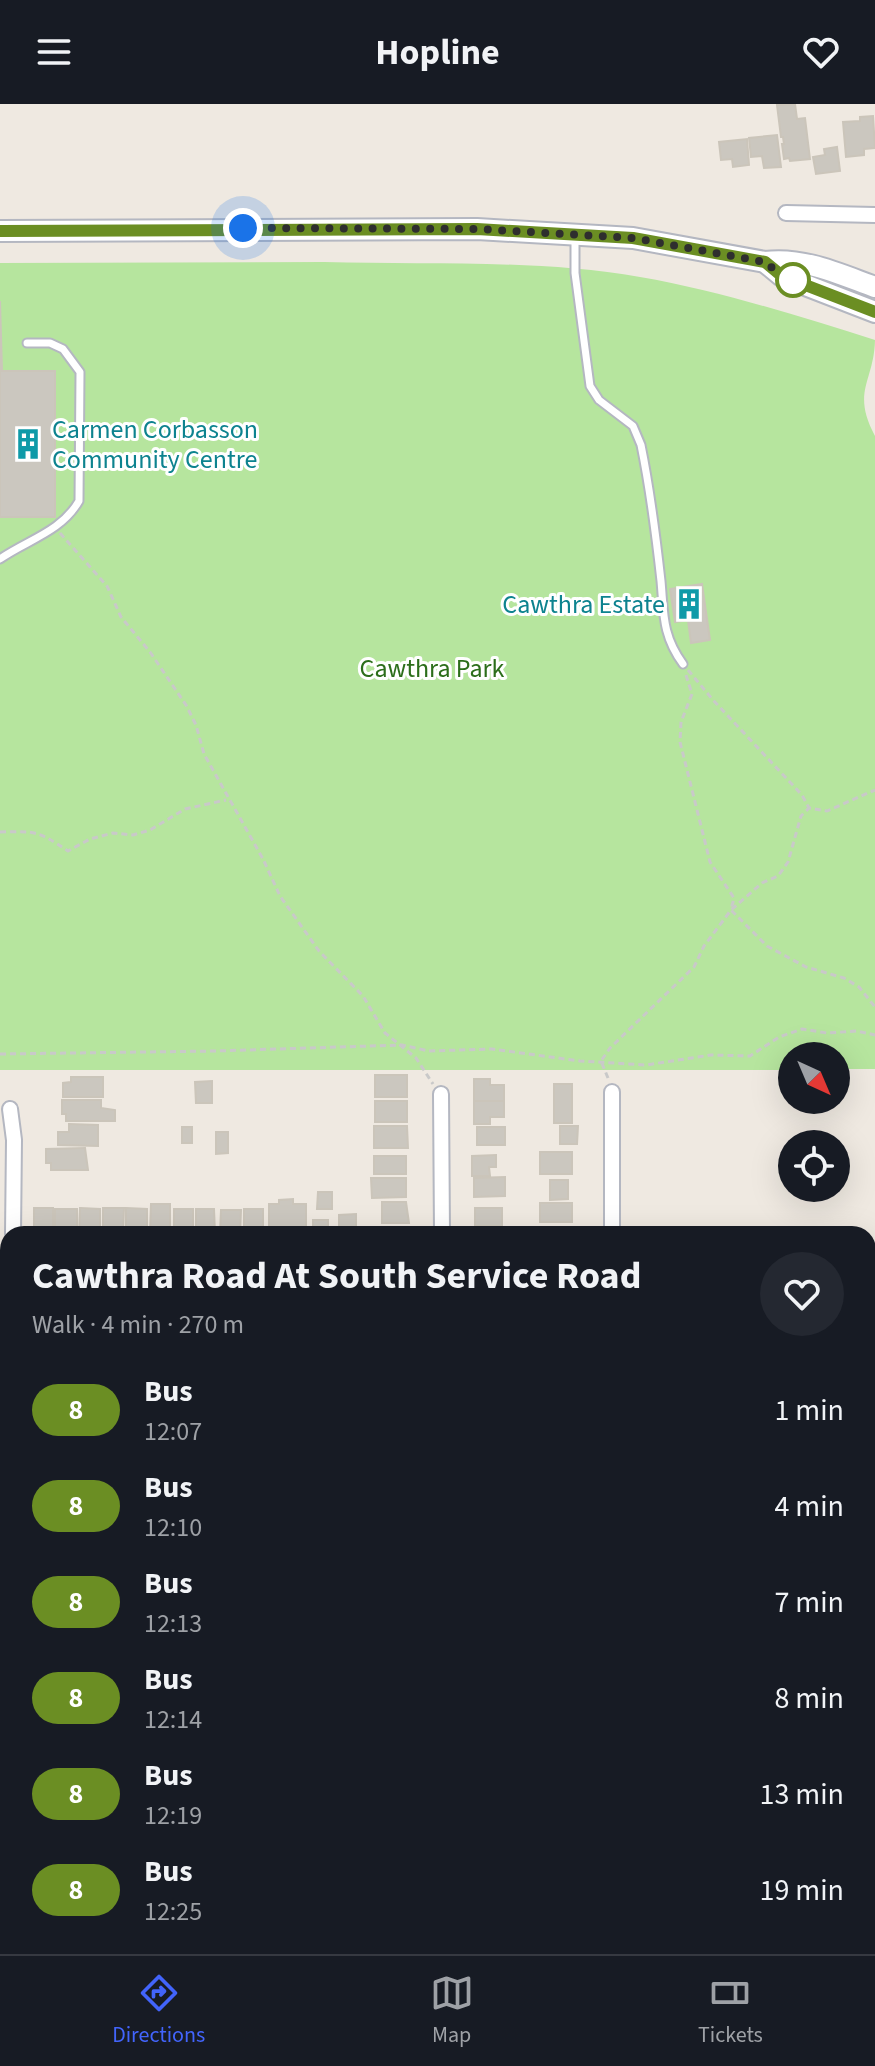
<!DOCTYPE html>
<meta charset="utf-8">
<style>
:root{--surface:#171b24;--page:#242831;--text:#f1f3f6;--muted:#9ea1a6;--line:#363941;--accent:#4264fb}
body{margin:0;font-family:"Source Sans 3",sans-serif;background:var(--page);color:var(--text);height:100vh;display:flex;flex-direction:column;font-size:30px;white-space:nowrap}
*{box-sizing:border-box;margin:0}
p{font-size:26px;color:var(--muted)}
.icon{flex:none;width:44px;height:44px;fill:none;stroke:currentColor;stroke-width:2;stroke-linecap:round;stroke-linejoin:round}
.map{position:relative;flex:1;overflow:hidden}
.side{position:absolute;left:0px;top:1122px;width:876px;height:728px;display:flex;flex-direction:column;background:var(--surface);border-radius:24px 24px 0 0;box-shadow:0 8px 32px #0002}
.side>*{flex:none}
.badge{padding:0 16px;border-radius:26px;font-size:28px;line-height:52px}
.needle{width:52px;rotate:136deg}
.fabs{position:absolute;left:778px;top:938px;display:grid;gap:16px}
.fabs a{display:grid;place-items:center;width:72px;height:72px;border-radius:50%;background:var(--surface);box-shadow:0 8px 32px #0002;font-size:40px}
.you{position:absolute;width:40px;height:40px;margin:-20px;border:6px solid #fff;border-radius:50%;background:#1a73e8;box-shadow:0 0 0 12px #1a73e833}
.map>.badge{position:absolute;translate:-50% -50%;box-shadow:0 0 0 4px #fff}
.round{display:grid;place-items:center;flex:none;width:84px;height:84px;border-radius:42px;background:var(--page)}
.head{display:flex;align-items:center;justify-content:space-between;height:136px;padding:0 32px}
h1{font-size:38px;font-weight:700;line-height:60px}
ul{padding:0;list-style:none}
li{display:flex;align-items:center;gap:24px;height:96px;padding:0 32px}
li div{flex:1}
li b{display:block;font-size:30px}
li em{font-style:normal}
li .badge{min-width:88px;font-weight:700;text-align:center}
header{display:flex;justify-content:space-between;align-items:center;height:104px;padding:0 32px;background:var(--surface);font-size:36px;font-weight:700}
.menu{display:flex;justify-content:space-around;align-items:center;height:112px;border-top:2px solid var(--line);background:var(--surface);font-size:22px;color:var(--muted)}
.menu a{display:grid;justify-items:center;gap:4px}
.menu .on{color:var(--accent)}
.map>svg:first-child{display:block}
</style>
<header><svg class="icon" aria-label="menu" viewBox="0 0 24 24"><path d="M4 6h16M4 12h16M4 18h16"/></svg>Hopline<svg class="icon" aria-label="heart" viewBox="0 0 24 24"><path d="M12 20l-8-8c-3-5 5-10 8-4 3-6 11-1 8 4z"/></svg></header>
<div class="map">
<svg width="875" height="1850" viewBox="0 0 875 1850">
<rect width="100%" height="100%" fill="#efe9e1"/>
<!-- education -->
<path fill="#f0e6d1" d="M0,1817H8V1842H868V1820H875V1850H0Z"/>
<!-- green -->
<path fill="#b6e59e" d="M324,158C428,161 537,155 640,173C721,187 798,212 875,236C874,278 851,287 875,332V965H836V952H792V966H0V159Z"/>
<!-- pitch -->
<g fill="#c9ec9a">
<path d="M301,1842H339L359,1850H281Z"/>
<path d="M182,1844L187,1850H75L76,1846Z"/>
</g>
<!-- building -->
<g fill="#cbc7bf" stroke="#cbc5ba" stroke-width="2">
<path d="M795,0L797,15L805,14L810,55L790,57L789,54L784,55L782,40H784L783,33H781L777,1Z"/>
<path d="M873,12L875,44L864,45V51L846,53L843,18L860,17V13Z"/>
<path d="M777,31L781,63L764,64L762,52L751,53L749,34Z"/>
<path d="M747,35L749,61L733,63L732,55L721,56L719,38Z"/>
<path d="M837,43L840,67L816,70L813,53L825,51L824,45Z"/>
<path d="M0,197L2,267H55V413H0Z"/>
<path d="M702,480L710,536L691,539L688,516L675,518L670,485Z"/>
<rect x="375" y="971" width="32" height="22"/>
<path d="M71,973H103V993H63V979L71,978Z"/>
<path d="M474,975H490V981H504V997H474Z"/>
<path d="M212,977V999H196L195,978Z"/>
<rect x="554" y="980" width="18" height="39"/>
<path d="M62,996H101V1004L115,1006V1017H66V1010H62Z"/>
<rect x="375" y="997" width="32" height="21"/>
<path d="M474,997H504V1013H490V1020H474Z"/>
<path d="M69,1020L98,1021V1042L58,1041V1028H69Z"/>
<path d="M374,1022H407L408,1044H374Z"/>
<path d="M560,1022H578L577,1040H560Z"/>
<rect x="182" y="1023" width="10" height="16"/>
<rect x="477" y="1023" width="28" height="18"/>
<path d="M216,1028H228V1049L216,1050Z"/>
<path d="M85,1044L88,1066H51V1059H46V1045Z"/>
<rect x="540" y="1048" width="32" height="22"/>
<path d="M496,1051V1063H489L490,1072H472V1052Z"/>
<rect x="374" y="1052" width="32" height="18"/>
<path d="M505,1073V1092L474,1093V1074Z"/>
<path d="M371,1074H406V1093L372,1094Z"/>
<path d="M550,1076H568V1095L550,1096Z"/>
<path d="M318,1088H332V1105H317Z"/>
<path d="M293,1095V1100H306V1130H269V1100H279V1096Z"/>
<path d="M382,1098H406L409,1119H382Z"/>
<rect x="540" y="1099" width="32" height="19"/>
<path d="M151,1100H170V1130H150Z"/>
<rect x="34" y="1104" width="19" height="26"/>
<path d="M80,1104L100,1105V1130H79Z"/>
<path d="M103,1104H124L123,1130H103Z"/>
<path d="M126,1104L147,1105V1130H126Z"/>
<rect x="475" y="1104" width="27" height="18"/>
<rect x="55" y="1105" width="22" height="25"/>
<rect x="174" y="1105" width="19" height="25"/>
<path d="M196,1105H214L215,1130H196Z"/>
<rect x="244" y="1105" width="19" height="25"/>
<path d="M221,1106H241L240,1130H220Z"/>
<path d="M356,1110V1130H339V1111Z"/>
<rect x="313" y="1116" width="15" height="14"/>
<path d="M376,1124L407,1125V1130H376Z"/>
<rect x="552" y="1125" width="18" height="5"/>
<path d="M515,1127V1130H488V1128Z"/>
<rect x="868" y="1533" width="7" height="19"/>
<rect x="868" y="1577" width="6" height="21"/>
</g>
<g fill="none" stroke-linecap="round" stroke-linejoin="round">
<defs>
<g id="lane">
<path d="M575,132V169L590,282L599,296L633,322L641,341C650,385 656,432 661,477C664,510 662,531 683,560"/>
<path d="M0,455C27,436 61,428 79,397L80,268L63,245L50,239H27"/>
<path d="M469,1850V1842"/>
<path d="M718,1850V1842"/>
</g>
<g id="street">
<path d="M786,109L875,111"/>
<path d="M441,990L442,1130"/>
<path d="M10,1005L14,1036L13,1130"/>
<path d="M612,1130V988"/>
<path d="M868,1177H875"/>
<path d="M0,1178H8"/>
<path d="M868,1494H875"/>
<path d="M0,1600H8"/>
<path d="M868,1705H875"/>
</g>
<g id="secondary">
<path d="M0,127L477,125L633,134L765,158C803,153 839,170 875,183"/>
<path d="M765,158L782,172L875,208"/>
</g>
</defs>
<!-- lane casing -->
<use href="#lane" stroke="#b4b7c1" stroke-width="11"/>
<!-- street casing -->
<use href="#street" stroke="#b4b7c1" stroke-width="18"/>
<!-- secondary casing -->
<use href="#secondary" stroke="#b4b7c1" stroke-width="24"/>
<!-- path -->
<g stroke="#c9c9c9" stroke-width="3" stroke-dasharray="6 4" stroke-linecap="butt">
<path d="M60,429L107,482L121,513L150,548L186,601L196,621L204,650L263,755L280,792L319,847L363,892L385,929L416,954L433,980"/>
<path d="M688,566L713,596L802,691L809,704"/>
<path d="M686,571L692,590L681,618L680,638L710,758L734,794L731,806L767,842L806,863L844,874L859,883L875,903"/>
<path d="M0,728C37,727 38,727 68,747L90,735L113,729L133,731L150,726L185,705L226,696"/>
<path d="M0,950L215,947L402,941L429,947L492,945L580,957L646,961L711,951L750,952L779,933L802,925L827,929L857,927L875,931"/>
<path d="M608,974L601,957L610,944L694,863L704,842L731,806L762,779L778,772L788,758L801,712L809,704L827,707L875,686"/>
<path d="M845,1850V1842"/>
</g>
<!-- lane -->
<use href="#lane" stroke="#fff" stroke-width="7"/>
<!-- street -->
<use href="#street" stroke="#fff" stroke-width="14"/>
<!-- secondary -->
<use href="#secondary" stroke="#fff" stroke-width="20"/>
</g>
<g fill="none" stroke-linecap="round" stroke-linejoin="round">
<defs>
<path id="line" d="M0,127L477,125L633,134L765,158L782,172L875,208"/>
</defs>
<!-- line casing -->
<use href="#line" stroke="#fff" stroke-width="18"/>
<!-- line -->
<use href="#line" stroke="#6b8e23" stroke-width="12"/>
<!-- walk -->
<path stroke="#2e2e2e" stroke-width="8" stroke-dasharray="0 14.4" d="M243,124L477,125L633,134L765,158L782,172L793,176"/>
</g>
<!-- icons -->
<defs>
<symbol id="building-bare" viewBox="-9 -9 18 18"><path d="M-4-6H4V6H1V3H-1V6H-4ZM-2.5-4.3h1.7v1.8h-1.7ZM.8-4.3h1.7v1.8H.8ZM-2.5-1h1.7V.8h-1.7ZM.8-1h1.7V.8H.8Z" fill="#0f9aa8" stroke="#fff" stroke-width="2.5" paint-order="stroke"/></symbol>
</defs>
<g fill-rule="evenodd">
<use href="#building-bare" x="6" y="318" width="44" height="44"/>
<use href="#building-bare" x="667" y="478" width="44" height="44"/>
</g>
<!-- markers -->
<circle fill="#fff" stroke="#6b8e23" stroke-width="4" cx="793" cy="176" r="16"/>
<g text-anchor="middle" stroke-width="6" stroke-linejoin="round" paint-order="stroke">
<!-- culture labels -->
<g font-size="26" fill="#0d838f" stroke="#fff" text-anchor="start">
<text x="52" y="334">Carmen Corbasson<tspan x="52" dy="30">Community Centre</tspan></text>
<text x="665" y="509" text-anchor="end">Cawthra Estate</text>
</g>
<!-- park labels -->
<g font-size="26" fill="#2c6e1b" stroke="#fff">
<text x="432" y="573">Cawthra Park</text>
</g>
</g>
</svg>
<div class="fabs">
<a><svg class="needle" viewBox="-14 -14 28 28"><path d="M0-13l5 13h-10z" fill="#e53935"/><path d="M0 13l5-13h-10z" fill="#9ea1a6"/></svg></a>
<a><svg class="icon" aria-label="locate" viewBox="0 0 24 24"><circle cx="12" cy="12" r="6"/><path d="M12 2v4M12 18v4M2 12h4M18 12h4"/></svg></a>
</div>
<div class="you" style="left:243px;top:124px"></div>
<section class="side">
<div class="head"><div><h1>Cawthra Road At South Service Road</h1><p>Walk · 4 min · 270 m</p></div><a class="round"><svg class="icon" aria-label="heart" viewBox="0 0 24 24"><path d="M12 20l-8-8c-3-5 5-10 8-4 3-6 11-1 8 4z"/></svg></a></div>
<ul>
<li><span class="badge" style="background:#6b8e23;color:#fff">8</span><div><b>Bus</b><p>12:07</p></div><em>1 min</em></li>
<li><span class="badge" style="background:#6b8e23;color:#fff">8</span><div><b>Bus</b><p>12:10</p></div><em>4 min</em></li>
<li><span class="badge" style="background:#6b8e23;color:#fff">8</span><div><b>Bus</b><p>12:13</p></div><em>7 min</em></li>
<li><span class="badge" style="background:#6b8e23;color:#fff">8</span><div><b>Bus</b><p>12:14</p></div><em>8 min</em></li>
<li><span class="badge" style="background:#6b8e23;color:#fff">8</span><div><b>Bus</b><p>12:19</p></div><em>13 min</em></li>
<li><span class="badge" style="background:#6b8e23;color:#fff">8</span><div><b>Bus</b><p>12:25</p></div><em>19 min</em></li>
</ul>
</section>
</div>
<nav class="menu">
<a class="on"><svg class="icon" aria-label="directions" viewBox="0 0 24 24"><path d="M12 3l9 9-9 9-9-9zM9 14v-3h6M13 9l2 2-2 2"/></svg>Directions</a>
<a><svg class="icon" aria-label="map" viewBox="0 0 24 24"><path d="M3 6l6-2 6 2 6-2v14l-6 2-6-2-6 2zM9 4v14M15 6v14"/></svg>Map</a>
<a><svg class="icon" aria-label="tickets" viewBox="0 0 24 24"><path d="M3 7h18v10H3zM15 7v10"/></svg>Tickets</a>
</nav>
